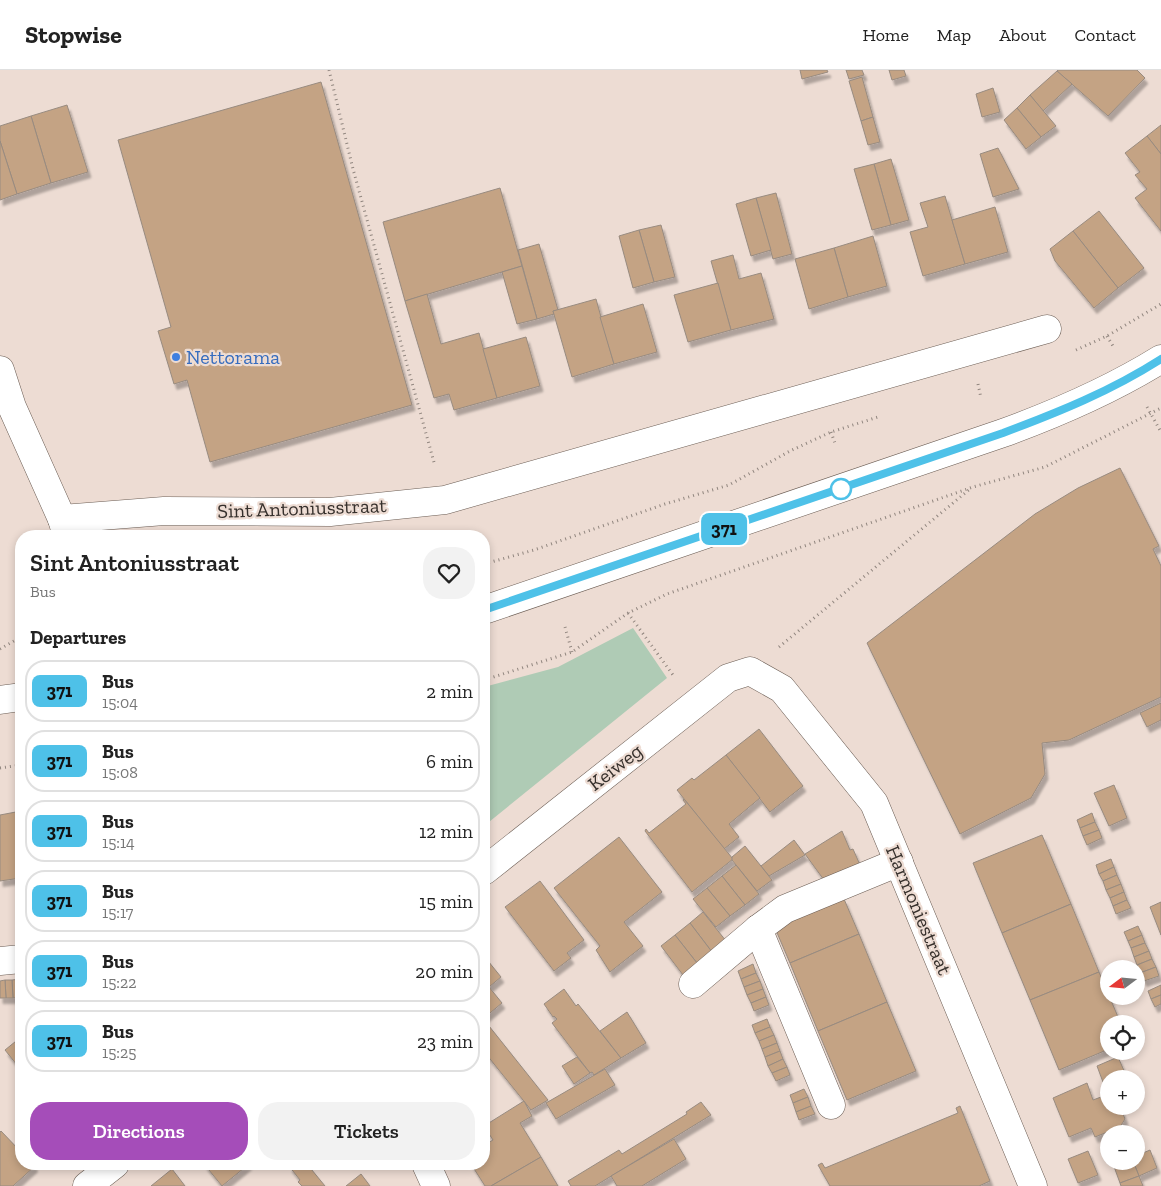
<!DOCTYPE html>
<meta charset="utf-8">
<style>
:root{--surface:#fff;--page:#f2f2f2;--text:#222;--muted:#767676;--line:#e0e0e0;--accent:#a54db9}
body{margin:0;font-family:"Zilla Slab",serif;background:var(--page);color:var(--text);height:100vh;display:flex;flex-direction:column;font-size:19px;white-space:nowrap}
*{box-sizing:border-box;margin:0}
p{font-size:16px;color:var(--muted)}
.icon{flex:none;width:28px;height:28px;fill:none;stroke:currentColor;stroke-width:2;stroke-linecap:round;stroke-linejoin:round}
.map{position:relative;flex:1;overflow:hidden}
.sheet{position:absolute;left:15px;top:460px;width:475px;height:640px;display:flex;flex-direction:column;background:var(--surface);border-radius:20px;box-shadow:0 2px 8px #0003}
.sheet>*{flex:none}
.badge{padding:0 10px;border-radius:8px;font-size:18px;line-height:32px}
.needle{width:32px;rotate:254deg}
.tools{position:absolute;left:1100px;top:890px;display:grid;gap:10px}
.tools a{display:grid;place-items:center;width:45px;height:45px;border-radius:50%;background:var(--surface);box-shadow:0 2px 8px #0003;font-size:25px}
.map>.badge{position:absolute;translate:-50% -50%;box-shadow:0 0 0 2px #fff}
h2{padding:0 15px;font-size:19px;line-height:45px}
.round{display:grid;place-items:center;flex:none;width:52px;height:52px;border-radius:20px;background:var(--page)}
.head{display:flex;align-items:center;justify-content:space-between;height:85px;padding:0 15px}
h1{font-size:24px;font-weight:600;line-height:38px}
.action{display:flex;gap:10px;margin-top:auto;padding:10px 15px}
.action a{flex:1;height:58px;border-radius:20px;background:var(--accent);color:#fff;font-size:20px;font-weight:600;line-height:58px;text-align:center}
.action a+a{background:var(--page);color:var(--text)}
ul{padding:0;list-style:none}
li{display:flex;align-items:center;gap:15px;height:62px;margin:0 10px 8px;padding:0 5px;border:2px solid var(--line);border-radius:20px}
li div{flex:1}
li b{display:block;font-size:19px}
li em{font-style:normal}
li .badge{min-width:55px;font-weight:700;text-align:center}
header{display:flex;align-items:center;gap:30px;box-sizing:border-box;height:70px;padding:0 25px;background:var(--surface);border-bottom:1px solid var(--line)}
header strong{font-size:24px}
nav{display:flex;gap:28px;margin-inline-start:auto;font-size:18px}
.map>svg:first-child{display:block}
</style>
<header>
<strong>Stopwise</strong>
<nav><a>Home</a><a>Map</a><a>About</a><a>Contact</a></nav>
</header>
<div class="map">
<svg width="1161" height="1116" viewBox="0 0 1161 1116">
<defs>
<filter id="shadow"><feDropShadow dx="3" dy="5.5" stdDeviation="1" flood-color="#0004"/></filter>
</defs>
<rect width="100%" height="100%" fill="#eddcd3"/>
<!-- green -->
<path fill="#afcbb5" d="M633,558L667,608L484,756V617L558,597Z"/>
<!-- building -->
<g fill="#c4a384" stroke="#988b80" filter="url(#shadow)">
<path d="M800,0H827L828,2L802,9Z"/>
<path d="M846,0H862L864,5L849,9Z"/>
<path d="M889,0H904L906,6L892,10Z"/>
<path d="M1058,0H1137L1145,8L1108,46L1057,1Z"/>
<path d="M1057,1L1072,14L1043,41L1030,25Z"/>
<path d="M862,7L873,47L861,51L849,11Z"/>
<path d="M321,12L412,335L210,392L187,310L174,314L158,261L171,257L118,70Z"/>
<path d="M993,18L1000,42L982,47L976,24Z"/>
<path d="M1030,25L1056,56L1041,67L1017,38Z"/>
<path d="M67,35L88,102L51,113L31,46Z"/>
<path d="M1017,38L1041,67L1026,79L1004,50Z"/>
<path d="M31,46L51,113L17,124L0,71V56Z"/>
<path d="M873,47L880,72L868,75L861,51Z"/>
<path d="M1161,55V84L1147,66Z"/>
<path d="M1147,66L1161,84V161L1135,128L1147,119L1135,105L1140,102L1125,83Z"/>
<path d="M0,71L17,124L0,130Z"/>
<path d="M998,78L1019,119L993,127L980,84Z"/>
<path d="M891,89L909,150L891,155L874,94Z"/>
<path d="M874,94L891,155L872,160L854,99Z"/>
<path d="M500,118L522,196L405,231L383,152Z"/>
<path d="M776,123L792,184L773,189L756,128Z"/>
<path d="M945,126L965,194L923,206L910,162L928,157L920,133Z"/>
<path d="M756,128L771,180L751,186L736,134Z"/>
<path d="M995,137L1008,182L965,194L952,150Z"/>
<path d="M1099,141L1144,198L1118,218L1073,161Z"/>
<path d="M661,155L675,207L654,212L639,160Z"/>
<path d="M639,160L654,212L633,218L619,166Z"/>
<path d="M1073,161L1118,218L1094,238L1055,191L1050,179Z"/>
<path d="M873,166L887,216L848,227L834,178Z"/>
<path d="M539,174L558,240L553,241L554,244L537,249L518,180Z"/>
<path d="M834,178L848,227L809,239L795,189Z"/>
<path d="M733,185L739,209L761,203L774,249L731,260L711,191Z"/>
<path d="M522,196L537,249L517,254L502,202Z"/>
<path d="M718,213L731,260L688,272L674,225Z"/>
<path d="M427,224L441,274L479,263L497,328L454,340L449,324L434,328L405,231Z"/>
<path d="M596,229L614,294L572,307L553,241Z"/>
<path d="M643,234L657,282L614,294L600,247Z"/>
<path d="M526,267L540,316L497,328L483,279Z"/>
<path d="M1120,398L1159,476L1153,479L1161,496V627L1069,670L1042,673L1045,704L1031,728L960,764L867,573L1035,444L1078,418Z"/>
<path d="M1161,633V650L1147,657L1140,643Z"/>
<path d="M759,659L803,716L770,742L726,685Z"/>
<path d="M726,685L760,728L729,754L739,767L724,779L677,720L692,708L694,710Z"/>
<path d="M1114,715L1127,748L1109,756L1094,723Z"/>
<path d="M684,729L733,789L692,822L645,761L646,759L649,763L686,734L683,730Z"/>
<path d="M21,741V808L0,811V745Z"/>
<path d="M1092,743L1095,752L1080,758L1077,750Z"/>
<path d="M1095,752L1099,760L1083,766L1080,758Z"/>
<path d="M1099,760L1102,768L1087,775L1083,766Z"/>
<path d="M842,761L850,780L853,779L860,795L824,810L805,784Z"/>
<path d="M1042,765L1071,834L1002,863L973,793Z"/>
<path d="M619,767L662,822L624,852L643,876L610,902L596,880L600,876L554,818Z"/>
<path d="M794,770L805,785L769,806L761,796Z"/>
<path d="M745,776L772,810L757,821L732,790V787Z"/>
<path d="M1111,789L1114,797L1099,804L1096,795Z"/>
<path d="M736,795L759,824L745,835L722,806Z"/>
<path d="M1114,797L1117,805L1103,811L1099,804Z"/>
<path d="M1117,805L1121,814L1106,820L1103,811Z"/>
<path d="M722,806L745,835L730,846L707,818Z"/>
<path d="M540,811L584,870L567,883L571,888L554,901L505,837Z"/>
<path d="M1121,814L1124,822L1110,828L1106,820Z"/>
<path d="M707,818L730,846L716,857L693,829Z"/>
<path d="M1124,822L1127,830L1113,836L1110,828Z"/>
<path d="M844,829L859,864L790,893L775,858Z"/>
<path d="M1127,830L1131,838L1116,844L1113,836Z"/>
<path d="M1161,832V865L1150,837Z"/>
<path d="M1071,834L1099,902L1030,930L1002,863Z"/>
<path d="M703,842L726,871L712,882L690,853Z"/>
<path d="M690,853L712,882L697,893L675,865Z"/>
<path d="M1138,856L1142,865L1128,871L1124,862Z"/>
<path d="M859,864L887,932L818,961L790,893Z"/>
<path d="M675,865L697,893L683,905L661,876Z"/>
<path d="M1142,865L1145,873L1131,878L1128,871Z"/>
<path d="M1145,873L1149,881L1134,887L1131,878Z"/>
<path d="M1149,881L1152,889L1137,895L1134,887Z"/>
<path d="M484,886L501,907L489,917L502,933L484,948Z"/>
<path d="M1152,889L1156,897L1140,903L1137,895Z"/>
<path d="M753,894L756,903L741,909L738,901Z"/>
<path d="M1156,897L1159,906L1144,911L1140,903Z"/>
<path d="M1099,902L1121,954H1109V979L1059,1000L1030,930Z"/>
<path d="M756,903L760,911L744,917L741,909Z"/>
<path d="M20,909L21,927L13,928L12,910Z"/>
<path d="M5,910H12L13,928H6Z"/>
<path d="M5,910L6,928H0V911Z"/>
<path d="M760,911L763,919L747,925L744,917Z"/>
<path d="M1161,915V925L1151,929L1148,921Z"/>
<path d="M564,919L576,936L578,934L621,988L594,1005L592,1002L590,1003L552,953L557,949L554,946L553,947L544,934Z"/>
<path d="M763,919L766,927L751,933L747,925Z"/>
<path d="M1161,925V934L1155,937L1151,929Z"/>
<path d="M766,927L769,935L754,941L751,933Z"/>
<path d="M887,932L916,1001L847,1030L818,961Z"/>
<path d="M627,942L646,973L621,988L600,961Z"/>
<path d="M767,949L770,957L755,963L752,955Z"/>
<path d="M489,956L548,1030L531,1040L490,989L484,981V960Z"/>
<path d="M770,957L774,965L759,971L755,963Z"/>
<path d="M774,965L777,973L762,979L759,971Z"/>
<path d="M21,967V1000L5,980Z"/>
<path d="M777,973L780,981L765,987L762,979Z"/>
<path d="M780,981L783,989L768,996L765,987Z"/>
<path d="M577,987L590,1003L574,1014L562,996Z"/>
<path d="M1118,987L1125,1003L1103,1012L1097,996Z"/>
<path d="M783,989L787,997L772,1003L768,996Z"/>
<path d="M787,997L790,1005L776,1011L772,1003Z"/>
<path d="M605,999L615,1015L556,1049L546,1033Z"/>
<path d="M1087,1013L1093,1030L1109,1024V1036H1120L1125,1049L1120,1057L1095,1067L1091,1058L1069,1067L1053,1028Z"/>
<path d="M804,1019L808,1027L793,1033L790,1025Z"/>
<path d="M808,1027L811,1036L796,1042L793,1033Z"/>
<path d="M524,1031L532,1046L520,1053L541,1087L491,1116H485L471,1094H484V1075L493,1070L484,1056Z"/>
<path d="M701,1032L711,1045L595,1116H571L568,1111L619,1080L622,1084L687,1044L686,1042Z"/>
<path d="M811,1036L815,1044L799,1050L796,1042Z"/>
<path d="M960,1036L990,1111L979,1116H830L818,1095L822,1093L825,1098L958,1043L956,1038Z"/>
<path d="M1,1061L21,1082V1094H33L35,1096L13,1116H0V1062Z"/>
<path d="M674,1069L686,1089L642,1116H617L611,1106Z"/>
<path d="M1150,1080L1157,1098L1139,1106L1133,1091H1136V1086Z"/>
<path d="M1088,1081L1098,1105L1078,1113L1068,1089Z"/>
<path d="M541,1087L558,1116H491Z"/>
<path d="M1112,1091H1133L1139,1106L1120,1113Z"/>
<path d="M204,1094H249L222,1116Z"/>
<path d="M291,1094H307L325,1116H302L298,1112L300,1110L289,1096Z"/>
<path d="M172,1099L185,1116H151Z"/>
<path d="M361,1104L370,1116H346Z"/>
<path d="M1139,1106L1143,1116H1121L1120,1113Z"/>
</g>
<g fill="none" stroke-linecap="round" stroke-linejoin="round">
<defs>
<g id="minor">
<path d="M0,300L12,337L62,449L67,466"/>
<path d="M62,449L164,441L330,442L445,430L1047,259"/>
<path d="M484,801L728,608L750,601L782,619L874,733L1033,1116"/>
<path d="M758,859L831,1035"/>
<path d="M0,891L21,889"/>
<path d="M693,914L758,859L785,839L899,792"/>
<path d="M426,1094L436,1116"/>
<path d="M87,1116L115,1094"/>
</g>
<g id="major">
<path d="M484,540L1003,363C1058,343 1111,320 1161,289"/>
<path d="M0,630L21,627"/>
</g>
</defs>
<!-- minor casing -->
<use href="#minor" stroke="#6b5d54" stroke-width="29"/>
<!-- major casing -->
<use href="#major" stroke="#6b5d54" stroke-width="29"/>
<!-- path -->
<g stroke="#91867f" stroke-width="3" stroke-dasharray="1 4" stroke-linecap="butt">
<path d="M329,0L353,99L435,396"/>
<path d="M1107,266L1113,276"/>
<path d="M1076,280L1107,266L1161,234"/>
<path d="M978,314L981,328"/>
<path d="M1147,337L1161,362"/>
<path d="M831,362L836,376"/>
<path d="M484,494L534,480L665,434L729,415L790,381L831,362L878,347"/>
<path d="M628,543L673,605"/>
<path d="M565,557L572,582"/>
<path d="M779,577L970,419"/>
<path d="M0,579L21,567"/>
<path d="M484,610L572,582L628,543L667,524L973,417L1045,397L1161,338"/>
<path d="M0,698L21,695"/>
</g>
<!-- minor -->
<use href="#minor" stroke="#fff" stroke-width="28"/>
<!-- major -->
<use href="#major" stroke="#fff" stroke-width="28"/>
</g>
<g fill="none" stroke-linecap="round" stroke-linejoin="round">
<defs>
<path id="line" d="M484,540L1003,363C1059,342 1111,321 1161,289"/>
</defs>
<!-- line casing -->
<use href="#line" stroke="#fff" stroke-width="11"/>
<!-- line -->
<use href="#line" stroke="#4ec1e8" stroke-width="8"/>
</g>
<!-- markers -->
<circle fill="#3f7fe0" stroke="#eddcd3" stroke-width="2" cx="176" cy="287" r="5"/>
<circle fill="#fff" stroke="#4ec1e8" stroke-width="2.5" cx="841" cy="419" r="10"/>
<g text-anchor="middle" stroke-width="4.5" stroke-linejoin="round" paint-order="stroke">
<!-- shop labels -->
<g font-size="20" fill="#366cbe" stroke="#eddcd3" text-anchor="start">
<text x="186" y="294">Nettorama</text>
</g>
<!-- street labels -->
<g font-size="20" fill="#36302c" stroke="#eddcd3">
<text transform="translate(302 438) rotate(-2)" y="7">Sint Antoniusstraat</text>
<text transform="translate(615 697) rotate(-38)" y="7">Keiweg</text>
<text transform="translate(919 840) rotate(67)" y="7">Harmoniestraat</text>
</g>
</g>
</svg>
<div class="tools">
<a><svg class="needle" viewBox="-14 -14 28 28"><path d="M0-13l5 13h-10z" fill="#e53935"/><path d="M0 13l5-13h-10z" fill="#767676"/></svg></a>
<a><svg class="icon" aria-label="locate" viewBox="0 0 24 24"><circle cx="12" cy="12" r="6"/><path d="M12 2v4M12 18v4M2 12h4M18 12h4"/></svg></a>
<a>+</a>
<a>−</a>
</div>
<b class="badge" style="left:724px;top:459px;background:#4ec1e8;color:#111">371</b>
<section class="sheet">
<div class="head"><div><h1>Sint Antoniusstraat</h1><p>Bus</p></div><a class="round"><svg class="icon" aria-label="heart" viewBox="0 0 24 24"><path d="M12 20l-8-8c-3-5 5-10 8-4 3-6 11-1 8 4z"/></svg></a></div>
<h2>Departures</h2>
<ul>
<li><span class="badge" style="background:#4ec1e8;color:#111">371</span><div><b>Bus</b><p>15:04</p></div><em>2 min</em></li>
<li><span class="badge" style="background:#4ec1e8;color:#111">371</span><div><b>Bus</b><p>15:08</p></div><em>6 min</em></li>
<li><span class="badge" style="background:#4ec1e8;color:#111">371</span><div><b>Bus</b><p>15:14</p></div><em>12 min</em></li>
<li><span class="badge" style="background:#4ec1e8;color:#111">371</span><div><b>Bus</b><p>15:17</p></div><em>15 min</em></li>
<li><span class="badge" style="background:#4ec1e8;color:#111">371</span><div><b>Bus</b><p>15:22</p></div><em>20 min</em></li>
<li><span class="badge" style="background:#4ec1e8;color:#111">371</span><div><b>Bus</b><p>15:25</p></div><em>23 min</em></li>
</ul>
<div class="action"><a>Directions</a><a>Tickets</a></div>
</section>
</div>
